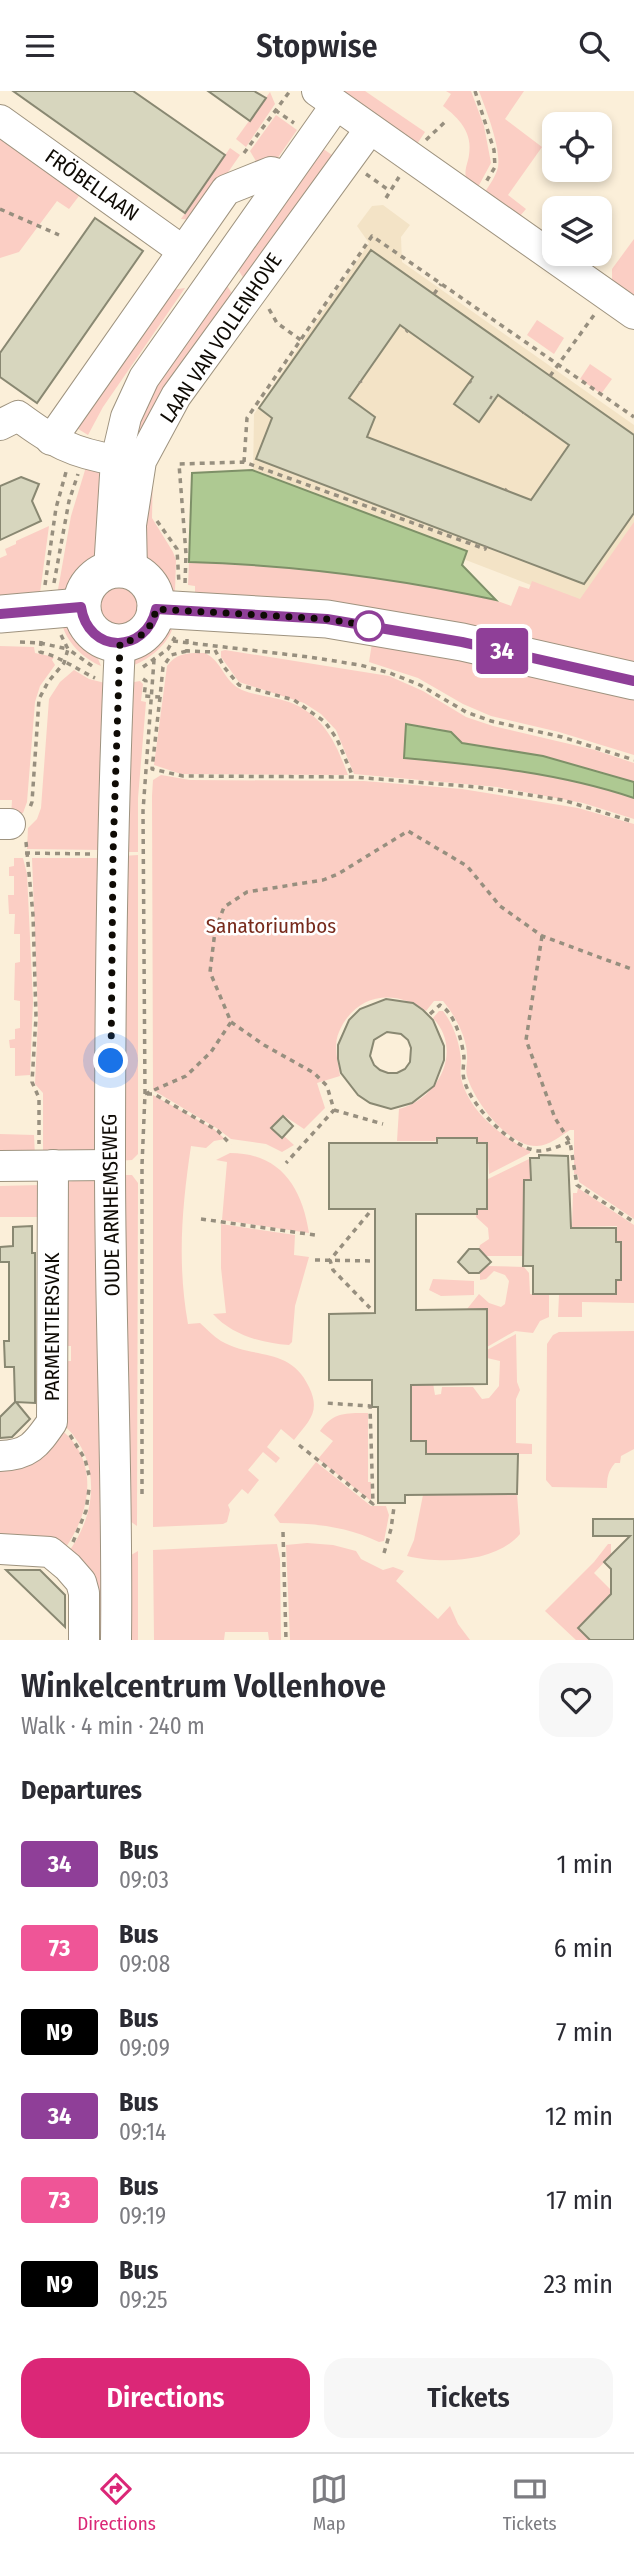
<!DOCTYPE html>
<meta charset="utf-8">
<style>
:root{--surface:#fff;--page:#f7f7f7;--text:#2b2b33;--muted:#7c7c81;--line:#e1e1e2;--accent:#db2777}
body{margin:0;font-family:"Fira Sans Condensed",sans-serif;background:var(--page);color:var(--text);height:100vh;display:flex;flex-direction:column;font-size:26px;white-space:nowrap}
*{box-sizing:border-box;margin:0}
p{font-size:23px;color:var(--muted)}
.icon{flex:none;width:38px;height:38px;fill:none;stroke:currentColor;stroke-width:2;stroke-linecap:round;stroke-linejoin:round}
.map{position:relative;height:1549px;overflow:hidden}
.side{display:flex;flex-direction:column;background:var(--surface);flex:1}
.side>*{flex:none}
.badge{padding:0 14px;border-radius:5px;font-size:24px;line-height:46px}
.buttons{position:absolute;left:542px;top:21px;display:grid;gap:14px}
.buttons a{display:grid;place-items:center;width:70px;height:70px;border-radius:14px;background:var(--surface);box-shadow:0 4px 10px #0003;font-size:35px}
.you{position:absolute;width:35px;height:35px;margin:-18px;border:5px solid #fff;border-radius:50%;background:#1a73e8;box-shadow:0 0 0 10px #1a73e833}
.map>.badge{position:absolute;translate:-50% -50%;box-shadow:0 0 0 4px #fff}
h2{padding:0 21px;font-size:26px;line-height:63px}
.round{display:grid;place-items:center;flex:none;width:74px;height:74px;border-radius:21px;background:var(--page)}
.head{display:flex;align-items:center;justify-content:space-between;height:119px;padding:0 21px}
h1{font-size:33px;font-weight:600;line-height:52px}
.action{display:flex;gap:14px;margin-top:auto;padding:14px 21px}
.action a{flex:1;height:80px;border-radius:21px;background:var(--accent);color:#fff;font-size:28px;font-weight:600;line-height:80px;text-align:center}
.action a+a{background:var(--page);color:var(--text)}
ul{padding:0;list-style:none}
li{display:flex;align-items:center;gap:21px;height:84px;padding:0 21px}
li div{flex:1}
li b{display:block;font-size:26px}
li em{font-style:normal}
li .badge{min-width:77px;font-weight:700;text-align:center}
header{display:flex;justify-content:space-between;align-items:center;height:91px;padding:0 21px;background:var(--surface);font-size:32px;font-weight:600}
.menu{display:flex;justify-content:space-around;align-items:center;height:98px;border-top:2px solid var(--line);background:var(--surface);font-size:19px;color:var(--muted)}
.menu a{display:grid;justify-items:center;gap:4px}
.menu .selected{color:var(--accent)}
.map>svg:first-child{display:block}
</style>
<header><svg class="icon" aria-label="menu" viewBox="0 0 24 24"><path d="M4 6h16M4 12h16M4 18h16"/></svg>Stopwise<svg class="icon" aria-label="search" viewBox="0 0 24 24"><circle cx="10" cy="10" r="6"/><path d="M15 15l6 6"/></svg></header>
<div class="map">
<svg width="634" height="1549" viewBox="0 0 634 1549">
<rect width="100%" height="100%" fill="#fbefd9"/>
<!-- built -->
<path fill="#f3e3c6" d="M383,114L410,134L401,146L402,171L634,334V445L593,518L253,387L254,323L369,152L357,135L372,115Z"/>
<!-- green -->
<g fill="#fbcec4">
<path d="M342,0H365L425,41L417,53Z"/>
<path d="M446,0H471L484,35L491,72L478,96L466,87C464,78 468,72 469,64C473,42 459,27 443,15L451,3Z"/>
<path d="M479,0H524L505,28L542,56L508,104L526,118L520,125L485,101C490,93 496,85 498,76C501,56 486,19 479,0Z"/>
<path d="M270,1L275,13L246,56L236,48Z"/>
<path d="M276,24L297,39L277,68L257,72L250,60Z"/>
<path d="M0,42L82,101L69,118L57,110L19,161L0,167Z"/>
<path d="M315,52L339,69L249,196L237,177Z"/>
<path d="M230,57L240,64L195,129L181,128Z"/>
<path d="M634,148V205L612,190V178Z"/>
<path d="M222,187L237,210L140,356L130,342L141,310Z"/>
<path d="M185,197L103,316L88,344L75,336L171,199Z"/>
<path d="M537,229L564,247L554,263L527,244Z"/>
<path d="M590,273L612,288L601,303L580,288Z"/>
<path d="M86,376L105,384L94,478L69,501L57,504L71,425Z"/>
<path d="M153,376L152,427L173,461L176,469L175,501L167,502L156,494L140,474Z"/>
<path d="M634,431V579L195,507V495L188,494L189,471C264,473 338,480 412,492C445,498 480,502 511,515L519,495L529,498L532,490L580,508Z"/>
<path d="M49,435L40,502L0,506V467L7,464L5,458L16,453V450Z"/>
<circle cx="119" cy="514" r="24"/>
<path d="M62,533L74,537L97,555L95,560L101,575C83,567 67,552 62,533Z"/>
<path d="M168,535L172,539C166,555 147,570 131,575L137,561L135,556Z"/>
<path d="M372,552L431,554L634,604V664L559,641L491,625L463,613L418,587L369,571Z"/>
<path d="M0,555L34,556L35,562L54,566L52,569L55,574L40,595L35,611L27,711L23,722L11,726L12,709H0Z"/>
<path d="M225,559L389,585L423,600L466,626L493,635L595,659L634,672V691L544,665L461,652L451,641L437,637L406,634L404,667C481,674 561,682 634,707V728L583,712L497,696L354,683L336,639L321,623L304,612L239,591L221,566V560Z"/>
<path d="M205,562C222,570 224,591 242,599C257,605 274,606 289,611C324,624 336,652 348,684L181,683L154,674L167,575C177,561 189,562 205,562Z"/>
<path d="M74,579L89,588L109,593L104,759L27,758L28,737L37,728L41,717L49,608L60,591Z"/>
<path d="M140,590L143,593L141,610L146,611L138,707V761H123V593Z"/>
<path d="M161,684L190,689L364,690L462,698L578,717L634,733V1128L579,1091L578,1084L574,1083V1039H570C560,1045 549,1055 537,1055C508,1056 474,1010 467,985C465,978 468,971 467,964C467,946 454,923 443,910H434L426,920C394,897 355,903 339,941C333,954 338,971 340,985L317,992L325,1017L304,1038L283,1024L271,1037L281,1048L284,1045L294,1054L282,1061L266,1053L231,1048L218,1038L153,999L152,705L153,689Z"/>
<path d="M138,764V1063L132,1069L116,1070L123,765Z"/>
<path d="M14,767H23L27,783L33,910L30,984L15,985V957H10L9,949L15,948V938L20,937V910L14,909L15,872L20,871V843H14L15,823H9L8,804H14V785H9V776L14,775Z"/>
<path d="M32,767H103L102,1059L43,1065V1002L35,993L38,926Z"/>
<path d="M439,920H443C454,934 460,953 461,970C461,976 460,981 461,987C469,1021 501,1045 530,1060V1062L489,1083L487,1052H478L477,1046H437L435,1050H397L399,1018C438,1008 464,960 433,927Z"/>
<path d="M153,1004L214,1038L225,1048L214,1050L206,1057L191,1055C182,1115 177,1172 188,1233L200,1232C207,1238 213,1245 221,1250C254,1269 290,1255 309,1296C321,1321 309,1330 294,1349L281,1338L267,1356L280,1367L276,1372L263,1361L248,1379L259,1389L248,1403L242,1398L228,1414L230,1419L227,1431L223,1433L153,1436Z"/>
<path d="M0,1043L34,1044L35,1065H0Z"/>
<path d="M230,1062C280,1062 302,1096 309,1142L222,1129L227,1071L216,1069Z"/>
<path d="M531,1067V1089H523V1136L533,1165H486L479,1158L480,1154L489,1148L488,1137L476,1126L477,1119L487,1118L488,1088Z"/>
<path d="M123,1084H132L138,1092L137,1435L127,1428Z"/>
<path d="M93,1087L96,1090L111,1549H93L67,1463C97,1424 102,1371 65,1335L64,1270H71V1255H65V1198L68,1195L66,1091Z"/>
<path d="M41,1094V1126H0V1095Z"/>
<path d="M578,1097L634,1134V1212L582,1211V1226H558L559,1204H616V1190L622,1189V1151H617V1135L572,1136L573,1102H577Z"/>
<path d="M221,1133L295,1144L294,1164L309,1166L295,1215L292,1251L289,1254C261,1252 232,1244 213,1223L226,1222L221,1177Z"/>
<path d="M487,1175L524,1176L529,1182L530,1203L549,1204V1226L540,1230L533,1242L515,1240L487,1256V1218H467L479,1203L489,1212L501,1216L505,1213L509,1190L505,1184L494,1180L486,1188L480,1189V1182Z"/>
<path d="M433,1188L474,1190V1204L441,1205L429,1199Z"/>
<path d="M634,1240V1358L621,1365L620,1372H615C608,1380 607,1387 607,1397L552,1396L546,1389L547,1253L553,1244L559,1241Z"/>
<path d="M516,1243L517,1291L520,1299L516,1308V1352L532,1353V1363H426V1350H412L411,1291L433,1292L435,1304L441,1303L442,1296H473L482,1308L489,1307L499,1295L500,1270L487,1267V1259Z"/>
<path d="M368,1322V1391H371V1410L318,1368L333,1350L320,1340C333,1321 346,1322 368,1322Z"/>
<path d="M59,1337C101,1369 91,1423 63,1460L0,1450V1378Z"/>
<path d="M316,1371L371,1415H386L389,1424L384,1450L379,1451C348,1436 315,1432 280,1432L274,1424Z"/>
<path d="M517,1403L520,1443C496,1472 440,1473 407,1465L414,1449L423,1404Z"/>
<path d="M307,1452L333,1454L356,1460L361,1468L383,1479L393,1476L404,1480L396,1490L438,1528L450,1515L458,1533L470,1549H290L286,1454Z"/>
<path d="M277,1453L280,1468L281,1549H269L268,1541H225L224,1549H154L153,1459Z"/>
<path d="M608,1453H611V1464L594,1482L613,1501L577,1537L589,1549H576L545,1520L594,1471Z"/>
<path d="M138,1460V1549H126V1467Z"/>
</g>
<!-- water -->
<g fill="#aec992" stroke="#7e9068" stroke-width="2">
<path d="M252,379L467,460L462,474L496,509C395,487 292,474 189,471L192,382Z"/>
<path d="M406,633L451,641L462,652L543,665L634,691V707C560,682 481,674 404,667Z"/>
</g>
<!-- building -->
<g fill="#d7d6be" stroke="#898872" stroke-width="2" fill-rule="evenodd">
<path d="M13,0H133L225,64L185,122Z"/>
<path d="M208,0H254L266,7L250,30Z"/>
<path d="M95,127L143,160L37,312L0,286V262Z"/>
<path d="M371,159L634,344V422L584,493L256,368L272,327L259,317ZM400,234L473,286L454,313L468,323L479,331L498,304L569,354L531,409L367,346L375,326L349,307Z"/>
<path d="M21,386L39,393L32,410L41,430L0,449V395Z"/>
<path d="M386,908L413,912L423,919L433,929L444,955V969L434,995L412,1012L391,1018L370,1012L358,1004L341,982L338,968V954L349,929L360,918ZM387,941L401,943L408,949L411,957L410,971L405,978L397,982H388L380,979L374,974L370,965L374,949Z"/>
<path d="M283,1025L293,1035L282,1047L271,1037Z"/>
<path d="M437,1047H477V1052H487V1118H477V1123H416V1219L487,1218V1293L411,1294V1350H426V1363H518L517,1403L405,1404V1412H378V1316H372V1289H329V1223L375,1222V1118H329V1052H437Z"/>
<path d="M539,1064L568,1065L571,1137H616V1151H621V1189H616V1203H533V1175H523L524,1089H531L530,1067H539Z"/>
<path d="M32,1135V1162H35V1312L16,1311L30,1328L12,1346L0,1347V1326L15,1311L14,1276H5L4,1250H9V1171H0V1156L13,1155V1136Z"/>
<path d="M469,1158H479L491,1171L479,1182H469L458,1171Z"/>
<path d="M593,1428H634V1549H590L578,1537L611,1503V1478L604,1471L630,1445H593Z"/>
<path d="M6,1479H40L65,1504V1536Z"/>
</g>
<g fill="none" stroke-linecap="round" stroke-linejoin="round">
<defs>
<g id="minor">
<path d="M317,0L634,223"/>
<path d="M0,29L183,160"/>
<path d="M0,334L18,325C53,351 72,362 116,369"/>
<path d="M51,349L226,99L271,81L285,85"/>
<path d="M109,479L116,369L126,326L144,287L336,14"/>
<path d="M132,480L131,434L141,370L176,305L370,38"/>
<path d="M0,733H10"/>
<path d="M0,1075L110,1074"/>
<path d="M0,1365C29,1364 36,1354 52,1331L53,1074"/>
<path d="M0,1458L50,1461L68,1476L81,1491L84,1502V1549"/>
<path d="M116,1549C118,1390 110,1231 110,1072C110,899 112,725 120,553"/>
</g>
<g id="major">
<circle cx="119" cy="515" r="37"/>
<path d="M156,518L327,528L462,551L634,590"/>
<path d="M0,523L81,516"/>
</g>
</defs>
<!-- minor casing -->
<use href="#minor" stroke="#9e937f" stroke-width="32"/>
<!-- major casing -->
<use href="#major" stroke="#9e937f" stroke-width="39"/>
<!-- path -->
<g stroke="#978f7f" stroke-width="3.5" stroke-dasharray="5 5" stroke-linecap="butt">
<path d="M475,0L494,59L495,76L486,91"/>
<path d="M275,19L294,32"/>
<path d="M426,49L447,29"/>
<path d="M244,62L290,0"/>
<path d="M366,83L390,100"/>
<path d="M386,107L399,86"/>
<path d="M0,118L59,144"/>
<path d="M434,203L441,193"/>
<path d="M269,218L277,232L305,252"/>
<path d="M406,241L407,240"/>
<path d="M550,285L594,224"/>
<path d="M360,290L361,292"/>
<path d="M470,291L471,292"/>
<path d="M490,306L492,307"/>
<path d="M524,323V322"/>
<path d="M244,371L247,327L372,145L634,326"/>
<path d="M506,399L507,398"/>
<path d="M157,430L177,458L179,493"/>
<path d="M54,492L69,410L78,383"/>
<path d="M185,492L186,463L179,373L244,371L485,458L486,455"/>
<path d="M45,494L56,417L66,381"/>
<path d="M61,544L68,558L95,577"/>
<path d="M187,548V560L215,561"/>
<path d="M41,550L40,561C59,565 78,579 95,587"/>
<path d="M173,550L309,566L360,574L390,582L420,594L466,621L491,630L562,646L634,669"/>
<path d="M20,551L40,552L68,558L64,572L48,591L39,608L32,711L29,719"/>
<path d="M215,559L224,576L239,594L294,609L325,631L337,648L353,686"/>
<path d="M143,576L168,558L175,546"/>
<path d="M143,588L146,590L144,605L160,606L163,576L171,564L187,560"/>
<path d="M160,606L152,678L183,685L353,686L477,696L563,709L634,731"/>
<path d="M26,751L33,824L36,926L32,991L39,1007V1053"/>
<path d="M25,762L90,763"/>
<path d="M542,845L526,949L555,1027L570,1051L577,1094L634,1131"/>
<path d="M430,923L440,914C455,922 462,950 464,966C464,973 462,981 464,988C469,1013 512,1058 539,1060C549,1060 561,1054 570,1051"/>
<path d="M231,931L264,954L314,982L327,995L334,1019L286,1072"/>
<path d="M145,1003L186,985L211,961L231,931L210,881L215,840L224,816L247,801L323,789L338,783L408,740L467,775L500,815L542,845L634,879"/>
<path d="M147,1003H154L218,1040L231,1054"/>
<path d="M334,1019L383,1033"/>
<path d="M369,1122L330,1169L333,1179L370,1217"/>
<path d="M201,1128L315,1144"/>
<path d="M315,1169L373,1170"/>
<path d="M70,1344L85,1368L89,1384"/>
<path d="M299,1354L373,1413L370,1315L326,1312"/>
<path d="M142,1403V1074L145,1003L143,720L154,569"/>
<path d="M283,1441L286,1549"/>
<path d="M73,1451L86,1420L89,1398"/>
<path d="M384,1462L391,1438L394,1416"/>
</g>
<!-- minor -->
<use href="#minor" stroke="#fff" stroke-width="30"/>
<!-- major -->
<use href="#major" stroke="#fff" stroke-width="37"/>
</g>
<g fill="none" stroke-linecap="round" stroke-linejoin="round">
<defs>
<path id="line" d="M0,523L81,516C88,563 146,564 156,518L327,528L462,551L634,590"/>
</defs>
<!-- line casing -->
<use href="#line" stroke="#fff" stroke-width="16"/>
<!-- line -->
<use href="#line" stroke="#8f3f98" stroke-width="10"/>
<!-- walk -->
<path stroke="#0f0b05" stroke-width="7" stroke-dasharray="0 12.6" d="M111,970L113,763L120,552C140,549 152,539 156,518L327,528L381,537L369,535"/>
</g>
<!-- markers -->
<circle fill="#fff" stroke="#8f3f98" stroke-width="3.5" cx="369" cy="535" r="14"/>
<g text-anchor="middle" stroke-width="5" stroke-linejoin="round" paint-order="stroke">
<!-- street labels -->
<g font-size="21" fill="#0f0b05" stroke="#fff">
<text transform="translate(92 94) rotate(35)" y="7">FRÖBELLAAN</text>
<text transform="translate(221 247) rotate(-56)" y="7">LAAN VAN VOLLENHOVE</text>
<text transform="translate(111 1114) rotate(-91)" y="7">OUDE ARNHEMSEWEG</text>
<text transform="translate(52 1236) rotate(-90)" y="7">PARMENTIERSVAK</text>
</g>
<!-- park labels -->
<g font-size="21" fill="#782c1d" stroke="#fff">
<text x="271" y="842">Sanatoriumbos</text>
</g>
</g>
</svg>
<div class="buttons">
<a><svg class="icon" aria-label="locate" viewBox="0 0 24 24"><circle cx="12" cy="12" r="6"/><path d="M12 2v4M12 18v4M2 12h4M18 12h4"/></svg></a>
<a><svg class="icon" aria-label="layers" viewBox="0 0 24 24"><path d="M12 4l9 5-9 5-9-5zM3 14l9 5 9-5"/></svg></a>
</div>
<div class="you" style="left:111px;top:970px"></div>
<b class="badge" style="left:502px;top:560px;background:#8f3f98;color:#fff">34</b>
</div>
<section class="side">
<div class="head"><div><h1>Winkelcentrum Vollenhove</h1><p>Walk · 4 min · 240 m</p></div><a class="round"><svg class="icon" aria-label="heart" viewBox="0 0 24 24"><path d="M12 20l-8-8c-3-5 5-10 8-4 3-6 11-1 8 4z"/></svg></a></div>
<h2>Departures</h2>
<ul>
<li><span class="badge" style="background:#8f3f98;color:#fff">34</span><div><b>Bus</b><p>09:03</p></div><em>1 min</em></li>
<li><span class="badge" style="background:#ef5597;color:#fff">73</span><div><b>Bus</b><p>09:08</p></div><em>6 min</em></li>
<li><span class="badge" style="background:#000;color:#fff">N9</span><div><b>Bus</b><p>09:09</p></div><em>7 min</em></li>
<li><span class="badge" style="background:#8f3f98;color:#fff">34</span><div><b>Bus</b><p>09:14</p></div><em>12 min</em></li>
<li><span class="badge" style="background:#ef5597;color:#fff">73</span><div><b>Bus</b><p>09:19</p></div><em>17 min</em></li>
<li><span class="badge" style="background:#000;color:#fff">N9</span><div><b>Bus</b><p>09:25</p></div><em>23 min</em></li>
</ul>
<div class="action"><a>Directions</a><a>Tickets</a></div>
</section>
<nav class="menu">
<a class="selected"><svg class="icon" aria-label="directions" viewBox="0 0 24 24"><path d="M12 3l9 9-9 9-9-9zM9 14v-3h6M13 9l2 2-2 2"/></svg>Directions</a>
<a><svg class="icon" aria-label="map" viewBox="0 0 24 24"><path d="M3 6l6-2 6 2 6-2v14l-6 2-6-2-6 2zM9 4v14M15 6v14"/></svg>Map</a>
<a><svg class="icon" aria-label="tickets" viewBox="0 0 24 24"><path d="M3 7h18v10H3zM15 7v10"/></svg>Tickets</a>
</nav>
